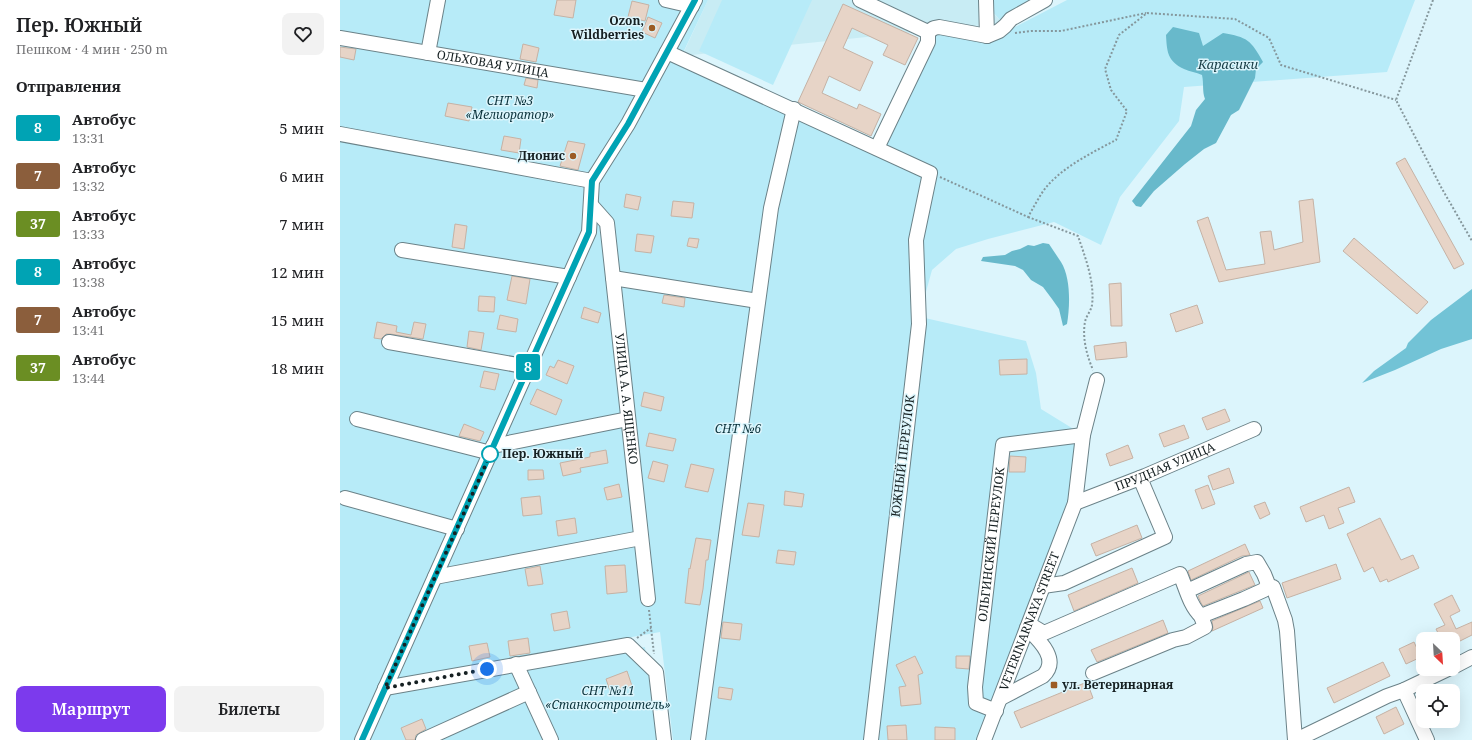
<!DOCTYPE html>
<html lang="ru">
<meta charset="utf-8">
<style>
:root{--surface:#fff;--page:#f2f2f2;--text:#202124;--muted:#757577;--accent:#7c3aed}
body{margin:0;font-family:"Noto Serif",serif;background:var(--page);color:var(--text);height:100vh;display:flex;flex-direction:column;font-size:15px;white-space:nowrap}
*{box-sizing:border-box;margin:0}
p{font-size:13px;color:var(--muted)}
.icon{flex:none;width:22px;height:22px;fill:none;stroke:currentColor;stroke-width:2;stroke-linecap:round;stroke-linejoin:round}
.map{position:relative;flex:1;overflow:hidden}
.sheet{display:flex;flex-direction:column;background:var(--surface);width:340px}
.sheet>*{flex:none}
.badge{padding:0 8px;border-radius:3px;font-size:14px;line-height:26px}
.needle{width:26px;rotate:155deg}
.buttons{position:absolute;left:1076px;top:632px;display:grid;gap:8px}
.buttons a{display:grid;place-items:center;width:44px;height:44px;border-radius:8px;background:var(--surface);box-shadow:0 4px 16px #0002;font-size:20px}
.you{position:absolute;width:20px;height:20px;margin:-10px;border:3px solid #fff;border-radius:50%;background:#1a73e8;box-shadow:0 0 0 6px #1a73e833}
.map>.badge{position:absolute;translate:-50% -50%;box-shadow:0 0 0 2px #fff}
h2{padding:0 16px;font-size:15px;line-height:36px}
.round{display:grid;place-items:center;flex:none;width:42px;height:42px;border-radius:8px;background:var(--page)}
.head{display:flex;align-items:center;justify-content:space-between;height:68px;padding:0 16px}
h1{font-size:19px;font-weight:600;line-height:30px}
.action{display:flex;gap:8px;margin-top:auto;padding:8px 16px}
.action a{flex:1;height:46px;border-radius:8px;background:var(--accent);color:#fff;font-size:16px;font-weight:600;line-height:46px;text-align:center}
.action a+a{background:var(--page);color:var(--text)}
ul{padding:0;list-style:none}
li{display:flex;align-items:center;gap:12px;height:48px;padding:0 16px}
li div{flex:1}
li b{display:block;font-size:15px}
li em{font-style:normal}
li .badge{min-width:44px;font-weight:700;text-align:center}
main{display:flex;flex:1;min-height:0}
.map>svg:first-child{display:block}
</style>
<main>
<section class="sheet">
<div class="head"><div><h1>Пер. Южный</h1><p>Пешком · 4 мин · 250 m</p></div><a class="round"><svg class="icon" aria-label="heart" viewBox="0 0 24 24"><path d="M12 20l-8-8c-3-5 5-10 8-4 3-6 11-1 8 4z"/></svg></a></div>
<h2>Отправления</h2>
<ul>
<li><span class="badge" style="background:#00a3b4;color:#fff">8</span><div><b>Автобус</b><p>13:31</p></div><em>5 мин</em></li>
<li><span class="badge" style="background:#8b5e3c;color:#fff">7</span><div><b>Автобус</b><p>13:32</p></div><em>6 мин</em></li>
<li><span class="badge" style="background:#6b8e23;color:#fff">37</span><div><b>Автобус</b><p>13:33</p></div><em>7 мин</em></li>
<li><span class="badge" style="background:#00a3b4;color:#fff">8</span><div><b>Автобус</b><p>13:38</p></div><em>12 мин</em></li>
<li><span class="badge" style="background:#8b5e3c;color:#fff">7</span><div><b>Автобус</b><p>13:41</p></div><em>15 мин</em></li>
<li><span class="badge" style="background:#6b8e23;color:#fff">37</span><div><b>Автобус</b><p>13:44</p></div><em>18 мин</em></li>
</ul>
<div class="action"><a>Маршрут</a><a>Билеты</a></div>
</section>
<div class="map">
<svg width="1132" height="740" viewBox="0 0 1132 740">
<rect width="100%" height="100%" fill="#dcf5fc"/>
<!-- built -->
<path fill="#c8ecf4" d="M368,0H646V6L663,23L342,56Z"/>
<!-- green -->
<g fill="#b7ebf8">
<path d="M0,0H368L342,55L542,144L588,32L671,29L727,0H1075L1047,72L844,87L839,121L780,197L761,245L714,222L648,239L616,249L592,270L584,299L585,318L686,341L696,373L701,409L740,433L737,504L647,740H333L320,632L57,679L235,256L18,740H0Z"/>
<path d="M382,0H472L433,85L359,51Z"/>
<path d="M646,0H706L663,23L646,5Z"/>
<path d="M305,647L317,740H29L50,694Z"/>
</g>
<!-- forest -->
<path fill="#72c3d6" d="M1132,289V339L1101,349L1055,370L1022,383L1034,371L1066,348L1068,343L1091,320Z"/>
<!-- water -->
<g fill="#68b9cb">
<path d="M833,27L859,33L863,46L883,33C907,37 911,40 923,62L916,69L915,78L899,110L891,115L876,143L864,149L845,164L814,191L801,207L796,206L792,201L851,126L856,110L865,99C862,91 864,84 862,75C856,72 850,72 844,69C827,61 827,51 826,35Z"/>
<path d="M703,243L709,244C713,250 717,256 721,262C731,278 730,306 727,324L723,326L719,309L712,299L703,287L691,280L683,270L675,266L641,261L643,257L665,255L672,251L680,249L688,245L694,246Z"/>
</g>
<!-- building -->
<g fill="#e7d4c7" stroke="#c5b2a5">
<path d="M217,0H236L233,18L214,15Z"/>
<path d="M292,1L309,5L305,21L288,17Z"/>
<path d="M503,4L578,38L565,65L543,55L548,45L512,28L503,48L533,62L520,91L489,76L482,93L517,109L519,104L541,114L531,136L458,102Z"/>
<path d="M308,17L322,23L315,38L302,32Z"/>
<path d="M183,44L199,48L196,62L180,59Z"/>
<path d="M0,47L16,49L14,60L0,57Z"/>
<path d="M186,78L198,80L197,88L184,85Z"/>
<path d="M108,103L132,107L129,121L105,116Z"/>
<path d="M164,136L181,139L179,153L161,150Z"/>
<path d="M228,141L245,144L238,170L220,166Z"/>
<path d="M1065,158L1124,264L1114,269L1056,163Z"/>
<path d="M286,194L301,197L298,210L284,207Z"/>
<path d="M973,199L980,262L879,282L857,221L868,217L886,270L925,264L920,232L931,231L934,250L963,242L959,201Z"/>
<path d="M333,201L354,203L352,218L331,216Z"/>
<path d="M115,224L127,226L124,249L112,247Z"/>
<path d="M297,234L314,236L311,253L295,251Z"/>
<path d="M349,238L359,239L357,248L347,246Z"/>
<path d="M1014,238L1088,302L1077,314L1003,251Z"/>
<path d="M172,276L190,279L186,304L167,300Z"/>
<path d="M781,283L782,326H771L769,284Z"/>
<path d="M324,295L345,298L344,307L322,303Z"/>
<path d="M139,296L155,297L154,312L138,311Z"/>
<path d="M857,305L863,323L836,332L830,314Z"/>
<path d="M244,307L261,313L258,323L241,318Z"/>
<path d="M160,315L178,319L176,332L157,329Z"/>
<path d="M37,322L57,326L56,332L71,335L74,322L86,324L83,339L50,334H46L41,339L34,338Z"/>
<path d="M129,331L144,333L141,350L127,347Z"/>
<path d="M786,342L787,357L756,360L754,346Z"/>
<path d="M687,359V374L660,375L659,360Z"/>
<path d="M218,360L234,366L227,384L206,375L210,366L214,368Z"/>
<path d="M144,371L159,374L155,390L140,387Z"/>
<path d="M197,389L222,400L216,415L190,404Z"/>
<path d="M304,392L324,397L321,411L301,406Z"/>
<path d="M885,409L890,421L867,430L862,418Z"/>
<path d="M124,424L144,432L140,441L119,436Z"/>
<path d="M844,425L849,438L824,447L819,434Z"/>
<path d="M309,433L336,439L333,451L306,446Z"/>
<path d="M788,445L793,458L770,466L766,454Z"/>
<path d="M266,450L268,463L240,468L241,472L223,476L220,463L250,457V453Z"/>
<path d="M670,456L686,457L685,472H669Z"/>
<path d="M313,461L328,465L324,482L308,478Z"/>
<path d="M351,464L374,469L368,492L345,487Z"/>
<path d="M889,468L894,483L873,490L868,476Z"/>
<path d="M188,470H203L204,479L188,480Z"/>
<path d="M279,484L282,497L267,500L264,488Z"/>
<path d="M868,485L875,504L862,509L855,490Z"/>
<path d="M1009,487L1015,502L998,508L1004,523L989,529L984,515L966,522L960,507Z"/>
<path d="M445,491L464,494L462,507L444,505Z"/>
<path d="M200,496L202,514L183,516L181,498Z"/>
<path d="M925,502L930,514L920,519L914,506Z"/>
<path d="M408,503L424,505L419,537L402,535Z"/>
<path d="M235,518L237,533L218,536L216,521Z"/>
<path d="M1040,518L1061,560L1073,555L1079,568L1048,582L1047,579L1040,582L1033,567L1024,572L1007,534Z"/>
<path d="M797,525L802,538L756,556L751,544Z"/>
<path d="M356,538L371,540L368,560H366L363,589L360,605L345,603L349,568L350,569Z"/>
<path d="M905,544L910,555L902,556L851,580L848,571Z"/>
<path d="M438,550L456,552L454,565L436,563Z"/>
<path d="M996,564L1001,579L947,598L942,583Z"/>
<path d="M285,565L287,592L267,594L265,566Z"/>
<path d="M200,566L203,584L188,586L185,569Z"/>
<path d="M792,568L798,583L734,611L728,595Z"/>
<path d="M909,572L915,585L863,606L861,603L858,596Z"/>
<path d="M1112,595L1120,611L1110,616L1116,629L1132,622V635L1116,643L1114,639H1101L1096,629L1105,625L1094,604Z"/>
<path d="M920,601L923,608L872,631L873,628L872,621Z"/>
<path d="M227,611L230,628L214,631L211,614Z"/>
<path d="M823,620L828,633L757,662L751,650Z"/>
<path d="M383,622L402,624L400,640L381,638Z"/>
<path d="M188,638L190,653L170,656L168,641Z"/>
<path d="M1074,642L1081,657L1066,664L1059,649Z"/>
<path d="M147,643L150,657L132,661L129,646Z"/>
<path d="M575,656L583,673L578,675L581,704L561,706L559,687L566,686L556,665Z"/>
<path d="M616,656H630L629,669L616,668Z"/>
<path d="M1043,662L1050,676L994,703L987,688Z"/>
<path d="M287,671L292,686L271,694L266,679Z"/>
<path d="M747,682L753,698L681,728L674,712Z"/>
<path d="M379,687L393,689L391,700L378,698Z"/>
<path d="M1056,707L1064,724L1044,734L1036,717Z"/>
<path d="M82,719L86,729L76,735L75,740H66L61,728Z"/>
<path d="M566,725L567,740H548L547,726Z"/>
<path d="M595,727L615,728V740H595Z"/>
</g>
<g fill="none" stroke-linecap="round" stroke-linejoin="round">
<defs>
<g id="minor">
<path d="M326,0L352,6"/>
<path d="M520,0L588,32V42L537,148"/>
<path d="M646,0L647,36"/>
<path d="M588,32L594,28L599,27L647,36L659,31L665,26L671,19L705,0"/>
<path id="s1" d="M0,38L306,90"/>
<path d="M327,52L590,173L576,240L579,324L531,740"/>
<path d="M88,53L98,0"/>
<path d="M0,134L252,181"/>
<path id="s2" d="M251,205L267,223L308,599"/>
<path d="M62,250L229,277"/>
<path d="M273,278L418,301"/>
<path d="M49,342L189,367"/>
<path d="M17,419L151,453"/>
<path d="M153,446L288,419"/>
<path d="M5,498L117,529"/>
<path id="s3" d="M735,503L805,476L914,429"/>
<path d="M95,577L301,538"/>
<path d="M703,586L724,583L825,537L800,478"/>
<path d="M933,587L945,620L947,631L955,740"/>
<path d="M689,624L704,633L840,574C846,588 850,606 861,616L904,599L924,590L928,584L924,574L917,562L906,564L847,591"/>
<path d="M176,664L211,740"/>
<path d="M1113,667L1132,657"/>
<path d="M753,673L833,640L846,637L865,627L861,616"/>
<path d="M45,688L288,645L316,672L324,740"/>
<path d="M1064,690L1087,740"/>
<path d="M661,698L703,676C720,660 700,641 687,628"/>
<path id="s4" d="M656,711L636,703L635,687L663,445L743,435"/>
<path d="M22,740L249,232L252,181L288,124L355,0"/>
<path d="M83,740L189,692"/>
<path d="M358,740L431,208L454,109"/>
<path id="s5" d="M644,740L735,503L743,435L757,380"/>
<path d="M956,740L1047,696L1064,690L1108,669"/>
</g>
</defs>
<!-- minor casing -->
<use href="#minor" stroke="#6b8288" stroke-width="16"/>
<!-- path -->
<g stroke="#85979c" stroke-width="2" stroke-dasharray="2 2" stroke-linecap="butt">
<path d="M1093,0L1056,100L1101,187L1132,241"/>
<path d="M675,33L691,31H721L806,13"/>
<path d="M600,177L688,217C694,207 700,194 708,185C725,166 753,152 776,140L787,111L771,90L765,69L779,35L807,13L895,19L929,38L941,65L1056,100"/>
<path d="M688,217L738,236C745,257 755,282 752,305C751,311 746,316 745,322C742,338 747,356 753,370"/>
<path d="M309,610L314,654"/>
<path d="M297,638L311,628"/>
</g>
<!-- minor -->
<use href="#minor" stroke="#fff" stroke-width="14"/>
</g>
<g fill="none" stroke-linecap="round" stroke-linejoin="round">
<defs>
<path id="line" d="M22,740L249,232L252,181L288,124L355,0"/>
</defs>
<!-- line casing -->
<use href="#line" stroke="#fff" stroke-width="9"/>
<!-- line -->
<use href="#line" stroke="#00a3b4" stroke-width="6"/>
<!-- walk -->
<path stroke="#162022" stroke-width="4" stroke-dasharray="0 7.2" d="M147,669L45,688L151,453L150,454"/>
</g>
<!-- markers -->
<g fill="#9c5c25" stroke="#dcf5fc" stroke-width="1.5">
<circle cx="312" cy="28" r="4"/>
<circle cx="233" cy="156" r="4"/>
<rect x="710" y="681" width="8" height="8" rx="2"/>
</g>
<circle fill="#fff" stroke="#00a3b4" stroke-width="2" cx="150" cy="454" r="8"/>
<g text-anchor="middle" stroke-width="3" stroke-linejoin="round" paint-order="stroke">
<!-- poi labels -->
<g font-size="12" font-weight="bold" fill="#162022" stroke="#dcf5fc" text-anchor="end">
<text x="304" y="25">Ozon,<tspan x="304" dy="14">Wildberries</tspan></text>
<text x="225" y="160">Дионис</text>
<text x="722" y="689" text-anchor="start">ул. Ветеринарная</text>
</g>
<!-- street labels -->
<g font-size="12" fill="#162022" stroke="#dcf5fc">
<text dy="4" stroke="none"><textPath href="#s1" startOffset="155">ОЛЬХОВАЯ УЛИЦА</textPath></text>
<text dy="4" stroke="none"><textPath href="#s2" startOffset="201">УЛИЦА А. А. ЯЩЕНКО</textPath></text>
<text transform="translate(563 456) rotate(-83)" y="4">ЮЖНЫЙ ПЕРЕУЛОК</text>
<text dy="4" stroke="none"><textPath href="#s3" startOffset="97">ПРУДНАЯ УЛИЦА</textPath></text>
<text dy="4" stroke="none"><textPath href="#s4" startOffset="181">ОЛЬГИНСКИЙ ПЕРЕУЛОК</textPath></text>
<text dy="4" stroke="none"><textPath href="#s5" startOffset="127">VETERINARNAYA STREET</textPath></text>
</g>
<!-- park labels -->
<g font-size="12" font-style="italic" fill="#0a323b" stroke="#dcf5fc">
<text x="170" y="105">СНТ №3<tspan x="170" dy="14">«Мелиоратор»</tspan></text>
<text x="398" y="433">СНТ №6</text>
<text x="268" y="695">СНТ №11<tspan x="268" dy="14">«Станкостроитель»</tspan></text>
</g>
<!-- stop labels -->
<g font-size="12" font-weight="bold" fill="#162022" stroke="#dcf5fc" text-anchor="start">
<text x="162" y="458">Пер. Южный</text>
</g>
<!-- water labels -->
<g font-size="13" font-style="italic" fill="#163c45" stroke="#dcf5fc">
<text x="888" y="69">Карасики</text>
</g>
</g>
</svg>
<div class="buttons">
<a><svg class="needle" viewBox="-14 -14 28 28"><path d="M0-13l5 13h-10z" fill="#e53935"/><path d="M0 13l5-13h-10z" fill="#757577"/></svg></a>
<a><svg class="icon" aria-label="locate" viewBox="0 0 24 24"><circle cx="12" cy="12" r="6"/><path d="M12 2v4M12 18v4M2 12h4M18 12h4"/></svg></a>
</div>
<div class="you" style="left:147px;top:669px"></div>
<b class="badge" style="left:188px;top:367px;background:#00a3b4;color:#fff">8</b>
</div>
</main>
